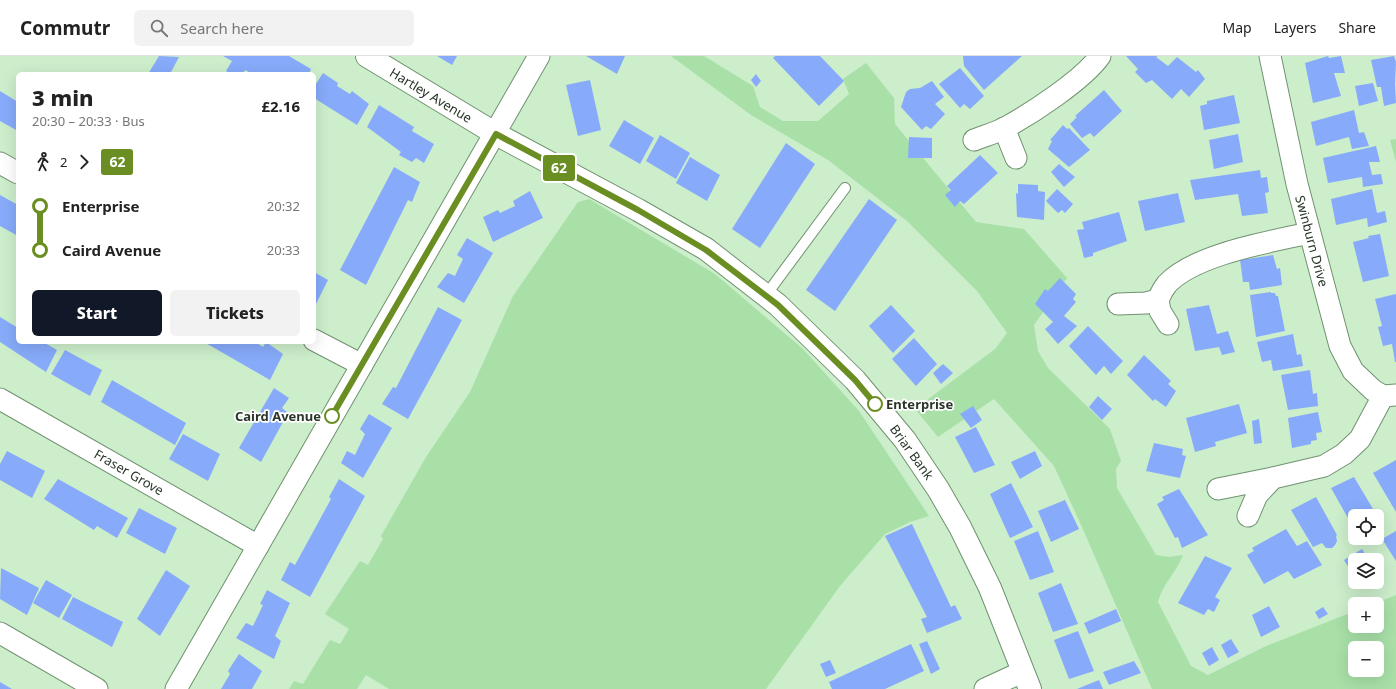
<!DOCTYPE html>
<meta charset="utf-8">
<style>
:root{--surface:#fff;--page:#f2f2f2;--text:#222;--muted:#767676;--line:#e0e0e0;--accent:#111827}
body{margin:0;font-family:"Noto Sans",sans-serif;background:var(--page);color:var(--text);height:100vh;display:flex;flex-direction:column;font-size:15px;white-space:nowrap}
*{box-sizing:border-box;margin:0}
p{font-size:13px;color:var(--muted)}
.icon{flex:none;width:22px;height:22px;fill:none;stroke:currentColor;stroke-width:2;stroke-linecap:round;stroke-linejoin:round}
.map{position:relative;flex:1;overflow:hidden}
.details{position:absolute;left:16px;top:16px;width:300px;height:272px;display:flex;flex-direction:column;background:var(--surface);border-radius:6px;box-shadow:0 4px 16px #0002}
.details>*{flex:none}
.badge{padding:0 8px;border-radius:3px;font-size:14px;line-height:26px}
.controls{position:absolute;left:1348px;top:453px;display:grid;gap:8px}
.controls a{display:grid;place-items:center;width:36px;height:36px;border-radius:6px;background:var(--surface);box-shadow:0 4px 16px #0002;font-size:20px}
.map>.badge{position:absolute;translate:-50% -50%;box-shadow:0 0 0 2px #fff}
.legs{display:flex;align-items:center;gap:6px;height:44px;padding:0 16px;font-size:13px}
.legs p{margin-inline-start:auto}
.summary{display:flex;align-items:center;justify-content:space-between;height:68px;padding:0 16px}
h1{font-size:22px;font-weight:800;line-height:30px}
.action{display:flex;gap:8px;margin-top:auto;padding:8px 16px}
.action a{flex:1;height:46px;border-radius:6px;background:var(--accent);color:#fff;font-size:16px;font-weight:800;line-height:46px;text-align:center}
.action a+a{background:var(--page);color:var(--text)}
ul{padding:0 16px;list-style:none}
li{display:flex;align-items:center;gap:14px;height:44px;font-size:15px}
li i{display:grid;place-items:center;width:6px;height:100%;margin:0 5px;background:currentColor}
li i::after{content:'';width:10px;height:10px;margin:-5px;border:3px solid;border-radius:50%;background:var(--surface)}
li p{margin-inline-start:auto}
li:first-child i{background:linear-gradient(#0000 50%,currentColor 0)}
li:last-child i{background:linear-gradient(currentColor 50%,#0000 0)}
header{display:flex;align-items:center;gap:24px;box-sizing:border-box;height:56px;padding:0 20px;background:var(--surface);border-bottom:1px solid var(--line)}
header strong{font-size:19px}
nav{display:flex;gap:22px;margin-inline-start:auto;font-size:14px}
.search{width:280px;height:36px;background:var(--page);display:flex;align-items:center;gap:10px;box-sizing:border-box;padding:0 14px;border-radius:6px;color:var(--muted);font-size:15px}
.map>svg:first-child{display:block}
</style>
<header>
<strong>Commutr</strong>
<div class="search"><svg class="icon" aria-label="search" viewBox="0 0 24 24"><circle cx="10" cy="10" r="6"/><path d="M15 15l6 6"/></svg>Search here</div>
<nav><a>Map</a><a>Layers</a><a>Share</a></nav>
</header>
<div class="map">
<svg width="1396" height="633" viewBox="0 0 1396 633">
<rect width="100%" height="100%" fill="#cceecb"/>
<!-- green -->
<g fill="#a8e0a8" fill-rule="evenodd">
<path d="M671,0H704L753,30L760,51L783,65H818L849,38L843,23L866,7L894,42L895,68L976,166L1024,173L1067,222L1034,269L1038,295L1048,312L1110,373L1121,405L1116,413L1117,432L1156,499L1169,501L1183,499C1176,517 1163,527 1158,546L1191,610L1208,619L1266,590L1355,555V570H1377V548H1373L1396,539V633H1152L1082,471L1054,410L994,343L938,381L915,353L995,293L1007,277L977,235L907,165L828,104L751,59ZM1355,592H1377V614H1355Z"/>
<path d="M1396,83V106L1390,84Z"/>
<path d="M589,143L715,218L803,293L859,355L929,460L910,466L885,478L840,530L766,633H389L366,619L357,633H289L294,625L303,628L330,584L340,588L349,573L325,558L360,505L368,509L383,483L381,480L426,401L470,336L513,240L578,146Z"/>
</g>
<!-- building -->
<g fill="#87abfa">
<path d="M159,0L179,1L170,18H148Z"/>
<path d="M223,0H289L311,13L309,18H253L245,14L243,18H231L226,15L232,5Z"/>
<path d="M437,0H457L452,9Z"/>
<path d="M586,0H625L617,18Z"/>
<path d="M775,0H820L844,25L819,50L773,2Z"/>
<path d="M963,0H1022L984,34L964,10Z"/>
<path d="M1126,0H1158L1156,1L1168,10L1177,1L1196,16L1198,14L1205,23L1189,41L1181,33L1172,43L1152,24L1146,27L1135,16L1138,13Z"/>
<path d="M1328,0L1329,2L1341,0L1345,17H1334L1341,40L1313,47L1305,7Z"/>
<path d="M1394,0L1396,6L1395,28L1396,47L1384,50L1381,31H1377L1371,4Z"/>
<path d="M960,12L984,40L970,53L964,48L960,52L939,28Z"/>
<path d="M323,17L338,27L337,30L350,38L352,35L369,48L357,69L314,42V31Z"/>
<path d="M756,18L761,25L756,31L751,24Z"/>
<path d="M590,24L601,74L578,80L566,29Z"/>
<path d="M932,25L944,41L935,48L945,58L931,73L926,70L922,74L901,51L906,36L910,33L920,32Z"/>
<path d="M1373,27L1378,45L1359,50L1355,30Z"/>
<path d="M1104,34L1122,55L1094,81L1090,77L1082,82L1070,68L1077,61L1075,60Z"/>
<path d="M0,35L18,46V75L0,65Z"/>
<path d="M1234,39L1240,67L1204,74L1200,50L1207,48V45Z"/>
<path d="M379,49L414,71L412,75L434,88L424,107L416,102L412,106L399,99L401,96L367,71Z"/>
<path d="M1354,54L1359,77L1364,76L1369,90L1352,93L1349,81L1316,90L1311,66Z"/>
<path d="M624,64L654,82L640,108L609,90Z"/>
<path d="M1063,69L1067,73L1069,72L1090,94L1069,111L1048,93L1052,85L1050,84Z"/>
<path d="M1238,78L1243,106L1214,113L1209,84Z"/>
<path d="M660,79L690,97L676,123L646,105Z"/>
<path d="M909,81L932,82V102H908Z"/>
<path d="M786,87L815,108L760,192L732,173Z"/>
<path d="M1376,90L1380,106H1369L1372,119L1381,118L1383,128L1363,131L1362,121L1328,127L1323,102Z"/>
<path d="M980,99L998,117L964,148L960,145L955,151L945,139L951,134L947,130Z"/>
<path d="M690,101L720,119L707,145L676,127Z"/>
<path d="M1059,108L1075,121L1064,131L1051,116Z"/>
<path d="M394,111L420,126L412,146L408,144L366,229L340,214Z"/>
<path d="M1260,114L1261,122L1267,121L1269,136L1265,137L1268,157L1242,160L1238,138L1195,144L1190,124Z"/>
<path d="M1018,128L1038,129V135L1045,136L1044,164L1017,161L1016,137L1018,138Z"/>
<path d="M1057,133L1073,148L1065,157L1062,154L1058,157L1046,145Z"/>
<path d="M1372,133L1377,157L1385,155L1387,166L1368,171L1367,162L1336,169L1331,143Z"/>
<path d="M530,135L543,162L493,186L483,161L498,154L500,157L515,150L513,145Z"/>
<path d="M1178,137L1185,166L1145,175L1138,145Z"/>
<path d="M0,139L18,149V180L0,170Z"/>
<path d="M869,143L897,164L835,255L806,234Z"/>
<path d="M1119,156L1127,185L1093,197V200L1084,202L1077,174L1084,173L1082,166Z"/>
<path d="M1380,178L1389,220L1363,226L1353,186L1369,182L1368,180Z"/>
<path d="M467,182L493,197L464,247L437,231L448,217L455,220L463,203L457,199Z"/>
<path d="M1273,199L1277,213L1280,212L1282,229L1250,234L1249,226H1243L1240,204Z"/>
<path d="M314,216L328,224L315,250L314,249Z"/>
<path d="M1060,222L1076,238L1073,243L1076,246L1064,260L1077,270L1058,288L1045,273L1053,266L1035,248L1045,233L1048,235Z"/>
<path d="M1271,236V237H1275L1276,240H1278L1285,275L1256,281L1250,239Z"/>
<path d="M1396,238V306H1395L1392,288L1383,290L1378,271L1382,270L1375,243Z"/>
<path d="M891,249L915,275L893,297L869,270Z"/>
<path d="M1209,249L1217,278L1228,275L1235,296L1222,299L1219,291L1195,295L1186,253Z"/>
<path d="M438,251L462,264L408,363L382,348L393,331L396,332Z"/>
<path d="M0,261L18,272V286H43L57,294L46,316L0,286Z"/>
<path d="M1088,270L1123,305L1111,318L1104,310L1096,319L1069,290Z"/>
<path d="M1293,278L1297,299L1301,298L1303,310L1273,315L1271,304L1262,306L1257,286Z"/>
<path d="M914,282L937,308L916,330L892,303Z"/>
<path d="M204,286H255L263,291L266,286L283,298L270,324Z"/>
<path d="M65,294L102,314L90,340L51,318Z"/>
<path d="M1144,299L1171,325L1168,328L1176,335L1166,351L1155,343L1153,345L1127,319Z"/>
<path d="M943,308L953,317L941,328L933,317Z"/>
<path d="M1310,314L1313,338L1317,337L1318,350L1288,354L1281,319Z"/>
<path d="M112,324L186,367L175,389L101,346Z"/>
<path d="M274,332L289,342L282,352L288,357L261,406L239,392Z"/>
<path d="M1098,340L1112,353L1102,364L1089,351Z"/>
<path d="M1239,348L1247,377L1215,386L1216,390L1195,396L1186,362Z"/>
<path d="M973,350L982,364L971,372L960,358Z"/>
<path d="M1318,356L1322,376L1316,377L1317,384L1311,385V388L1292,392L1288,362Z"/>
<path d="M369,358L392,372L363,422L341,407L347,395L355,399L365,378L360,373Z"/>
<path d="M1259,363L1262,387L1254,388L1252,365Z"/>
<path d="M976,371L995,409L974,417L955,381Z"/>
<path d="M183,378L220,398L208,425L169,403Z"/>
<path d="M1154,387L1183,393L1182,399L1186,400L1180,422L1146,415Z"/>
<path d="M7,395L45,415L32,442L0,424V408Z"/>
<path d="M1035,395L1042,410L1020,423L1011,406Z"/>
<path d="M1396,404V456L1373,417Z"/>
<path d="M1354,421L1376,458L1373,460H1355V470L1353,471L1331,432Z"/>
<path d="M58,423L128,462L117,482L97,470L94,474L44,443Z"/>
<path d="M339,423L365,440L310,541L281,524L290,506L295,509L331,443L329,441Z"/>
<path d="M1011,427L1033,471L1010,482L990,438Z"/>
<path d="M1179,433L1208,479L1182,492L1178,481L1175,482L1157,448L1164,444L1162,441Z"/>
<path d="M1316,441L1337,479L1336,480L1337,485L1335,489L1332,492H1326L1322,487L1313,491L1291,454Z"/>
<path d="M1065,444L1079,473L1051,486L1038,455Z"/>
<path d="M139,452L177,472L165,498L126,477Z"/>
<path d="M912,468L951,551L955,549L962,563L927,577L921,563L927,561L885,480Z"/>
<path d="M1286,473L1297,490L1307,485L1322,509L1294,523L1288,515L1264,528L1247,499L1254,495L1252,492Z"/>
<path d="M1038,475L1054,516L1030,524L1014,485Z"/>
<path d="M1396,475V505L1382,483Z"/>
<path d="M1362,493L1369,504H1355V522L1344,504Z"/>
<path d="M1205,500L1232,512L1215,541L1220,544L1214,556L1208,553L1204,559L1178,547Z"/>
<path d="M1,512L39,532L27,559L0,543Z"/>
<path d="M166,514L190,530L160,580L137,563Z"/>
<path d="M46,524L72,539L59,562L33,547Z"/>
<path d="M1061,527L1078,568L1053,576L1038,537Z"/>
<path d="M267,534L290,547L275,580L281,585L274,603L236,582L246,567L253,570L263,549L260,548Z"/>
<path d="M73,541L123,566L112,591L62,563Z"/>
<path d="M1269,550L1280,571L1261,581L1252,559Z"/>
<path d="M1323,551L1328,558L1319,563L1315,556Z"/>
<path d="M1116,553L1121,565L1089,578L1084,567Z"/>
<path d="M1078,575L1094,615L1069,623L1054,584Z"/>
<path d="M1231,583L1239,596L1228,602L1221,589Z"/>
<path d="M927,585L940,613L931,618L919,588Z"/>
<path d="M911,588L924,615L885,633H832L829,626Z"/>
<path d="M1212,591L1219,604L1209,610L1202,597Z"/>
<path d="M239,598L262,615L252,633H221L230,618L228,615Z"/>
<path d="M830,604L836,617L826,621L820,608Z"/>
<path d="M1134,605L1141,617L1109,629L1103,616Z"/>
<path d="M1099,624L1103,633H1077Z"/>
<path d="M0,626L12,633H0Z"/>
</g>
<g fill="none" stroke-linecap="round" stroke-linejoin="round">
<defs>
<path id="service" d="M766,239L845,132"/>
<g id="minor">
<path d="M1270,0L1297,128L1340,290L1353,315L1373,334L1383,340L1396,339"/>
<path d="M1004,72L1016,102"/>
<path d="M974,84C984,80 995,77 1005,72C1032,57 1083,24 1100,0"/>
<path d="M0,107L18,117"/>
<path d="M1118,248L1146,247L1158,244"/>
<path d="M1168,268L1160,255L1158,244C1160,239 1163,233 1167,228C1195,198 1270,186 1309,177"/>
<path d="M314,284L362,309"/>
<path d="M0,343L258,490"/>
<path d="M1218,433L1273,422"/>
<path d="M1248,460L1257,439L1273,422L1324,410L1344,398L1360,383L1383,340"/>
<path d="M0,577L97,633"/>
<path d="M176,633L539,0"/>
<path d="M985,633L1022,616"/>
</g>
<path id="tertiary" d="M367,0L496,78L638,154L706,193L778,249L855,324L905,384L938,433L960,471L990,532L1030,633"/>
</defs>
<!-- service casing -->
<use href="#service" stroke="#719171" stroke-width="12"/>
<!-- minor casing -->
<use href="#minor" stroke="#719171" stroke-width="23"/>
<!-- tertiary casing -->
<use href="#tertiary" stroke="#719171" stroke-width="24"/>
<!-- service -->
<use href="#service" stroke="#fff" stroke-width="10"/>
<!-- minor -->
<use href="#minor" stroke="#fff" stroke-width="21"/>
<!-- tertiary -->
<use href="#tertiary" stroke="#fff" stroke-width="22"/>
</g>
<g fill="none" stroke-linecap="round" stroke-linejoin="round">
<defs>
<path id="line-1" d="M332,360L496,78L638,154L706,194L778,249L855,324L875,348"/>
</defs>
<!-- line-1 casing -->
<use href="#line-1" stroke="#fff" stroke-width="9"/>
<!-- line-1 -->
<use href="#line-1" stroke="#6b8e23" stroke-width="6"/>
</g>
<!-- markers -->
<g fill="#fff" stroke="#6b8e23" stroke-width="2">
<circle cx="875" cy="348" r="7"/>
<circle cx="332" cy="360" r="7"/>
</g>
<g text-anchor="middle" stroke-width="3.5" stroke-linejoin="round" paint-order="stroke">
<!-- street labels -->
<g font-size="13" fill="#293629" stroke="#fff">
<text transform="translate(431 39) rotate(31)" y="5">Hartley Avenue</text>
<text transform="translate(1312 185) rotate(75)" y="5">Swinburn Drive</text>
<text transform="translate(912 396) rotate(54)" y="5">Briar Bank</text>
<text transform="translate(129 416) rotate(30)" y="5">Fraser Grove</text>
</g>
<!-- stop labels -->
<g font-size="13" font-weight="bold" fill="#293629" stroke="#fff" text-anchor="start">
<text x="886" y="353">Enterprise</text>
<text x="321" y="365" text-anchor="end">Caird Avenue</text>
</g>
</g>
</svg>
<div class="controls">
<a><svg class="icon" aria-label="locate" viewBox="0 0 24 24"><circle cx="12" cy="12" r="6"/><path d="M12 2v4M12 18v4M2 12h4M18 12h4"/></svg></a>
<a><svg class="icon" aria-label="layers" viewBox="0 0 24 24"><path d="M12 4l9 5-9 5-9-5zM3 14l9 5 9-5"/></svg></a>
<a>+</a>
<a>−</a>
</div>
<b class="badge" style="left:559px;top:112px;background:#6b8e23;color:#fff">62</b>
<section class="details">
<div class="summary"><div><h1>3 min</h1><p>20:30 – 20:33 · Bus</p></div><b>£2.16</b></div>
<div class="legs"><svg class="icon" aria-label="walk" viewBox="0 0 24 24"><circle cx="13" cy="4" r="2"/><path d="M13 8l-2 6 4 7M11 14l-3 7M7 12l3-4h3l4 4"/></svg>2<svg class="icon" aria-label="forward" viewBox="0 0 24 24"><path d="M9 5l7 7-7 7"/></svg><b class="badge" style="background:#6b8e23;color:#fff">62</b></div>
<ul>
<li><i style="color:#6b8e23"></i><b>Enterprise</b><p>20:32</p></li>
<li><i style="color:#6b8e23"></i><b>Caird Avenue</b><p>20:33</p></li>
</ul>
<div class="action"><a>Start</a><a>Tickets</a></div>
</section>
</div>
